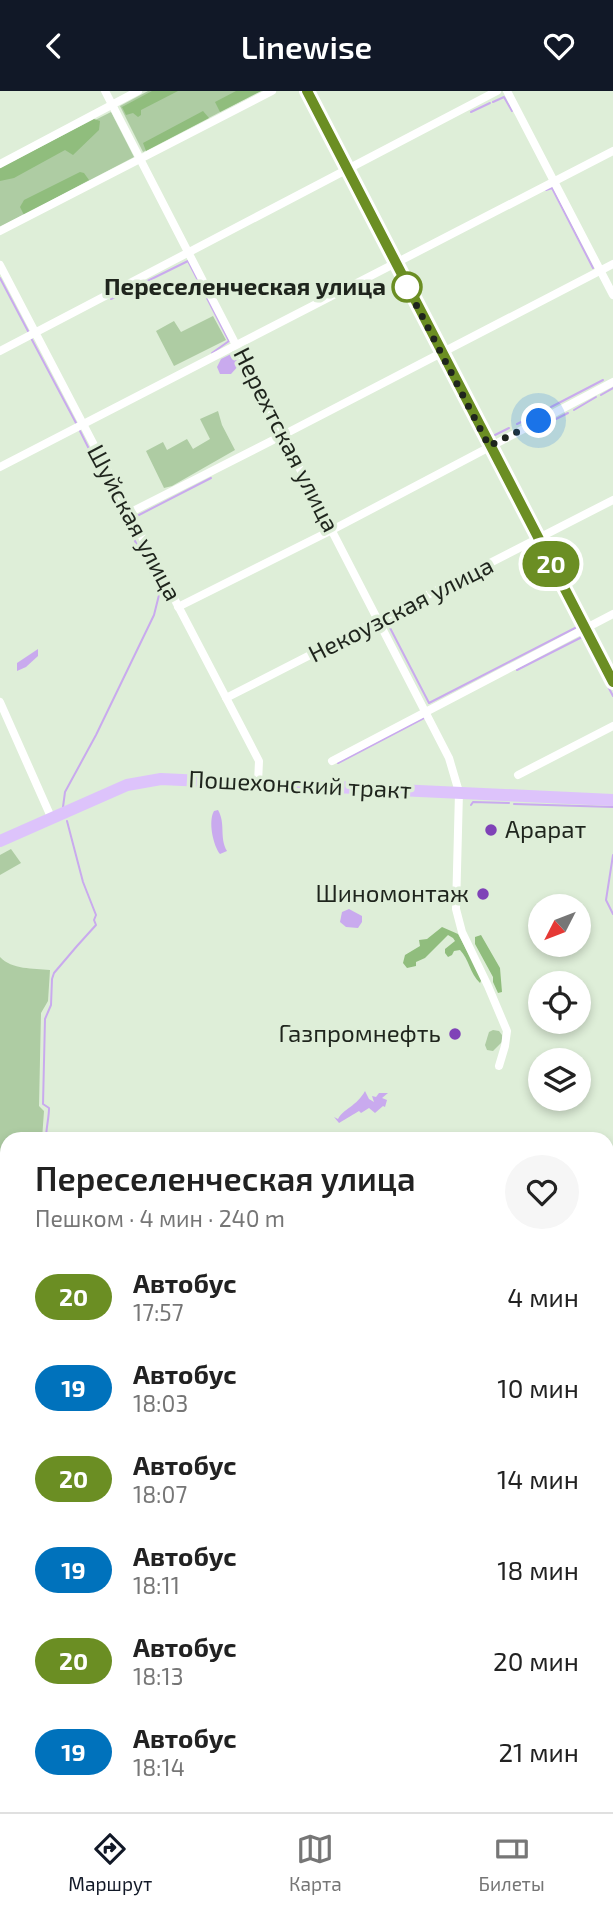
<!DOCTYPE html>
<html lang="ru">
<meta charset="utf-8">
<style>
:root{--surface:#fff;--page:#f6f6f6;--text:#222;--muted:#767676;--line:#e0e0e0;--accent:#111827}
body{margin:0;font-family:"Exo 2",sans-serif;background:var(--page);color:var(--text);height:100vh;display:flex;flex-direction:column;font-size:26px;white-space:nowrap}
*{box-sizing:border-box;margin:0}
p{font-size:23px;color:var(--muted)}
.icon{flex:none;width:38px;height:38px;fill:none;stroke:currentColor;stroke-width:2;stroke-linecap:round;stroke-linejoin:round}
.map{position:relative;flex:1;overflow:hidden}
.drawer{position:absolute;left:0px;top:1041px;width:614px;height:681px;display:flex;flex-direction:column;background:var(--surface);border-radius:21px 21px 0 0;box-shadow:0 4px 10px #0003}
.drawer>*{flex:none}
.badge{padding:0 14px;border-radius:23px;font-size:24px;line-height:46px}
.needle{width:46px;rotate:228deg}
.buttons{position:absolute;left:528px;top:803px;display:grid;gap:14px}
.buttons a{display:grid;place-items:center;width:63px;height:63px;border-radius:50%;background:var(--surface);box-shadow:0 4px 10px #0003;font-size:35px}
.you{position:absolute;width:35px;height:35px;margin:-18px;border:5px solid #fff;border-radius:50%;background:#1a73e8;box-shadow:0 0 0 10px #1a73e833}
.map>.badge{position:absolute;translate:-50% -50%;box-shadow:0 0 0 4px #fff}
.round{display:grid;place-items:center;flex:none;width:74px;height:74px;border-radius:37px;background:var(--page)}
.overview{display:flex;align-items:center;justify-content:space-between;height:119px;padding:0 35px}
h1{font-size:33px;font-weight:600;line-height:52px}
ul{padding:0;list-style:none}
li{display:flex;align-items:center;gap:21px;height:91px;padding:0 35px}
li div{flex:1}
li b{display:block;font-size:26px}
li em{font-style:normal}
li .badge{min-width:77px;font-weight:700;text-align:center}
header{display:flex;justify-content:space-between;align-items:center;height:91px;padding:0 35px;background:var(--accent);color:#fff;font-size:32px;font-weight:600}
.dock{display:flex;justify-content:space-around;align-items:center;height:98px;border-top:2px solid var(--line);background:var(--surface);font-size:19px;color:var(--muted)}
.dock a{display:grid;justify-items:center;gap:4px}
.dock .current{color:var(--accent)}
.map>svg:first-child{display:block}
</style>
<header><svg class="icon" aria-label="back" viewBox="0 0 24 24"><path d="M15 5l-7 7 7 7"/></svg>Linewise<svg class="icon" aria-label="heart" viewBox="0 0 24 24"><path d="M12 20l-8-8c-3-5 5-10 8-4 3-6 11-1 8 4z"/></svg></header>
<div class="map">
<svg width="613" height="1721" viewBox="0 0 613 1721">
<rect width="100%" height="100%" fill="#deeed8"/>
<!-- green -->
<g fill="#aecca3">
<path d="M148,0H261L143,61L120,15Z"/>
<path d="M111,21L134,66L0,136V77Z"/>
<path d="M213,225L226,249L174,275L156,240L174,230L181,241Z"/>
<path d="M218,320L222,334L235,359L172,395L164,397L146,360L163,351L167,359L187,348L193,358L210,348L200,328Z"/>
<path d="M11,758L21,772L0,784V764Z"/>
<path d="M0,866C12,879 33,877 50,879L48,910L41,922L39,1015L44,1020L42,1048H7V1498L0,1503Z"/>
<path d="M493,939L499,940L502,944V951L493,960L487,959L485,954L489,941Z"/>
<path d="M7,1616V1715H189L190,1721H0V1625Z"/>
</g>
<!-- forest -->
<g fill="#90bd7d">
<path d="M152,0H178L141,19V24L138,26L133,22L126,24L122,16Z"/>
<path d="M236,0H261L220,21L215,11Z"/>
<path d="M203,20L209,27L146,60L143,52Z"/>
<path d="M94,28L100,30L99,39L73,64L65,59L14,87L0,90V77Z"/>
<path d="M80,81L84,82L89,89L24,124L20,116L24,109Z"/>
<path d="M442,836L458,843L482,888L480,892C470,883 469,868 460,859L454,860L452,864L448,866L445,862V858L455,850L453,847L448,844L425,867L416,871V875L407,877L403,872L405,864L420,855L419,849L427,848Z"/>
<path d="M481,844L500,877L502,901L498,902L493,891V886L475,853V846Z"/>
</g>
<!-- water -->
<g fill="#c9aaee">
<path d="M231,263L240,273L231,283H220L217,276L221,268Z"/>
<path d="M38,558V565L26,576L17,580V572Z"/>
<path d="M218,719C226,733 219,746 227,760L220,763C213,754 208,730 214,720Z"/>
<path d="M349,818L362,825V831L358,837L346,836L340,831L342,821Z"/>
<path d="M365,1000L369,1008L374,1011L372,1005L376,1006L379,1002H388L382,1007L387,1009L385,1016L383,1015L375,1022L369,1017L361,1022L359,1020L339,1032L334,1026L338,1028C343,1018 357,1015 365,1000Z"/>
<path d="M613,1111V1721H204L203,1715H607V1116Z"/>
<path d="M7,1498V1552L0,1560V1503Z"/>
</g>
<g fill="none" stroke-linecap="round" stroke-linejoin="round">
<!-- stream -->
<g stroke="#c9aaee" stroke-width="2">
<path d="M493,11L504,6L512,20"/>
<path d="M471,21L490,12"/>
<path d="M546,99L552,97L593,177"/>
<path d="M0,187L29,242"/>
<path d="M111,208L188,170L229,250L212,262"/>
<path d="M31,247L76,332"/>
<path d="M601,304L613,297"/>
<path d="M551,316L603,289"/>
<path d="M574,319L596,306"/>
<path d="M556,328L568,322"/>
<path d="M517,333L542,321"/>
<path d="M495,344L509,337"/>
<path d="M137,429V425L211,387"/>
<path d="M388,533L429,612L577,536"/>
<path d="M517,579L582,546L613,605"/>
<path d="M338,672L424,627"/>
<path d="M514,713L613,716"/>
<path d="M471,714L473,711L509,712"/>
<path d="M63,716L65,701L96,644L154,524L159,504L158,492L155,490L80,340"/>
<path d="M613,764L606,809L613,823"/>
<path d="M46,1048C46,1037 49,1027 49,1017L43,1013L45,928L51,914L52,888L54,882L77,855L96,834L94,829L96,824L83,791L67,730"/>
</g>
<!-- minor -->
<g stroke="#fff" stroke-width="8">
<path d="M105,0L449,667L459,701L456,818L462,841L488,895L507,940L505,955L499,975"/>
<path d="M507,0L613,204"/>
<path d="M0,73L138,0"/>
<path d="M0,140L272,0"/>
<path d="M0,174L259,670L258,692"/>
<path d="M0,260L497,0"/>
<path d="M0,376L613,60"/>
<path d="M129,422L283,344L613,173"/>
<path d="M178,516L332,439L613,291"/>
<path d="M226,607L613,409"/>
<path d="M0,611L51,726"/>
<path d="M332,670L613,523"/>
<path d="M518,684L613,635"/>
<path d="M83,1721L86,1715"/>
</g>
<!-- tertiary -->
<path stroke="#fff" stroke-width="10" d="M307,0L613,591"/>
<!-- primary -->
<path stroke="#ddc3fb" stroke-width="12" d="M0,750L127,694L161,688L613,709"/>
</g>
<g fill="none" stroke-linecap="round" stroke-linejoin="round">
<defs>
<path id="line" d="M307,0L613,591"/>
</defs>
<!-- line casing -->
<use href="#line" stroke="#fff" stroke-width="16"/>
<!-- line -->
<use href="#line" stroke="#6b8e23" stroke-width="10"/>
<!-- walk -->
<path stroke="#1f251d" stroke-width="7" stroke-dasharray="0 12.6" d="M407,196L406,194L489,355L539,330"/>
</g>
<!-- markers -->
<circle fill="#fff" stroke="#6b8e23" stroke-width="3.5" cx="407" cy="196" r="14"/>
<g fill="#7f42b7" stroke="#deeed8" stroke-width="2.5">
<circle cx="491" cy="739" r="7"/>
<circle cx="483" cy="803" r="7"/>
<circle cx="455" cy="943" r="7"/>
</g>
<g text-anchor="middle" stroke-width="7" stroke-linejoin="round" paint-order="stroke">
<!-- stop labels -->
<g font-size="24" font-weight="bold" fill="#1f251d" stroke="#deeed8" text-anchor="end">
<text x="386" y="204">Переселенческая улица</text>
</g>
<!-- street labels -->
<g font-size="24" fill="#1f251d" stroke="#deeed8">
<text transform="translate(286 349) rotate(63)" y="8">Нерехтская улица</text>
<text transform="translate(134 432) rotate(62)" y="8">Шуйская улица</text>
<text transform="translate(401 519) rotate(-27)" y="8">Некоузская улица</text>
<text transform="translate(300 694) rotate(3)" y="8">Пошехонский тракт</text>
</g>
<!-- poi labels -->
<g font-size="24" fill="#1f251d" stroke="#deeed8" text-anchor="end">
<text x="505" y="747" text-anchor="start">Арарат</text>
<text x="469" y="811">Шиномонтаж</text>
<text x="441" y="951">Газпромнефть</text>
</g>
</g>
</svg>
<div class="buttons">
<a><svg class="needle" viewBox="-14 -14 28 28"><path d="M0-13l5 13h-10z" fill="#e53935"/><path d="M0 13l5-13h-10z" fill="#767676"/></svg></a>
<a><svg class="icon" aria-label="locate" viewBox="0 0 24 24"><circle cx="12" cy="12" r="6"/><path d="M12 2v4M12 18v4M2 12h4M18 12h4"/></svg></a>
<a><svg class="icon" aria-label="layers" viewBox="0 0 24 24"><path d="M12 4l9 5-9 5-9-5zM3 14l9 5 9-5"/></svg></a>
</div>
<div class="you" style="left:539px;top:330px"></div>
<b class="badge" style="left:551px;top:473px;background:#6b8e23;color:#fff">20</b>
<section class="drawer">
<div class="overview"><div><h1>Переселенческая улица</h1><p>Пешком · 4 мин · 240 m</p></div><a class="round"><svg class="icon" aria-label="heart" viewBox="0 0 24 24"><path d="M12 20l-8-8c-3-5 5-10 8-4 3-6 11-1 8 4z"/></svg></a></div>
<ul>
<li><span class="badge" style="background:#6b8e23;color:#fff">20</span><div><b>Автобус</b><p>17:57</p></div><em>4 мин</em></li>
<li><span class="badge" style="background:#0072bc;color:#fff">19</span><div><b>Автобус</b><p>18:03</p></div><em>10 мин</em></li>
<li><span class="badge" style="background:#6b8e23;color:#fff">20</span><div><b>Автобус</b><p>18:07</p></div><em>14 мин</em></li>
<li><span class="badge" style="background:#0072bc;color:#fff">19</span><div><b>Автобус</b><p>18:11</p></div><em>18 мин</em></li>
<li><span class="badge" style="background:#6b8e23;color:#fff">20</span><div><b>Автобус</b><p>18:13</p></div><em>20 мин</em></li>
<li><span class="badge" style="background:#0072bc;color:#fff">19</span><div><b>Автобус</b><p>18:14</p></div><em>21 мин</em></li>
</ul>
</section>
</div>
<nav class="dock">
<a class="current"><svg class="icon" aria-label="directions" viewBox="0 0 24 24"><path d="M12 3l9 9-9 9-9-9zM9 14v-3h6M13 9l2 2-2 2"/></svg>Маршрут</a>
<a><svg class="icon" aria-label="map" viewBox="0 0 24 24"><path d="M3 6l6-2 6 2 6-2v14l-6 2-6-2-6 2zM9 4v14M15 6v14"/></svg>Карта</a>
<a><svg class="icon" aria-label="tickets" viewBox="0 0 24 24"><path d="M3 7h18v10H3zM15 7v10"/></svg>Билеты</a>
</nav>
